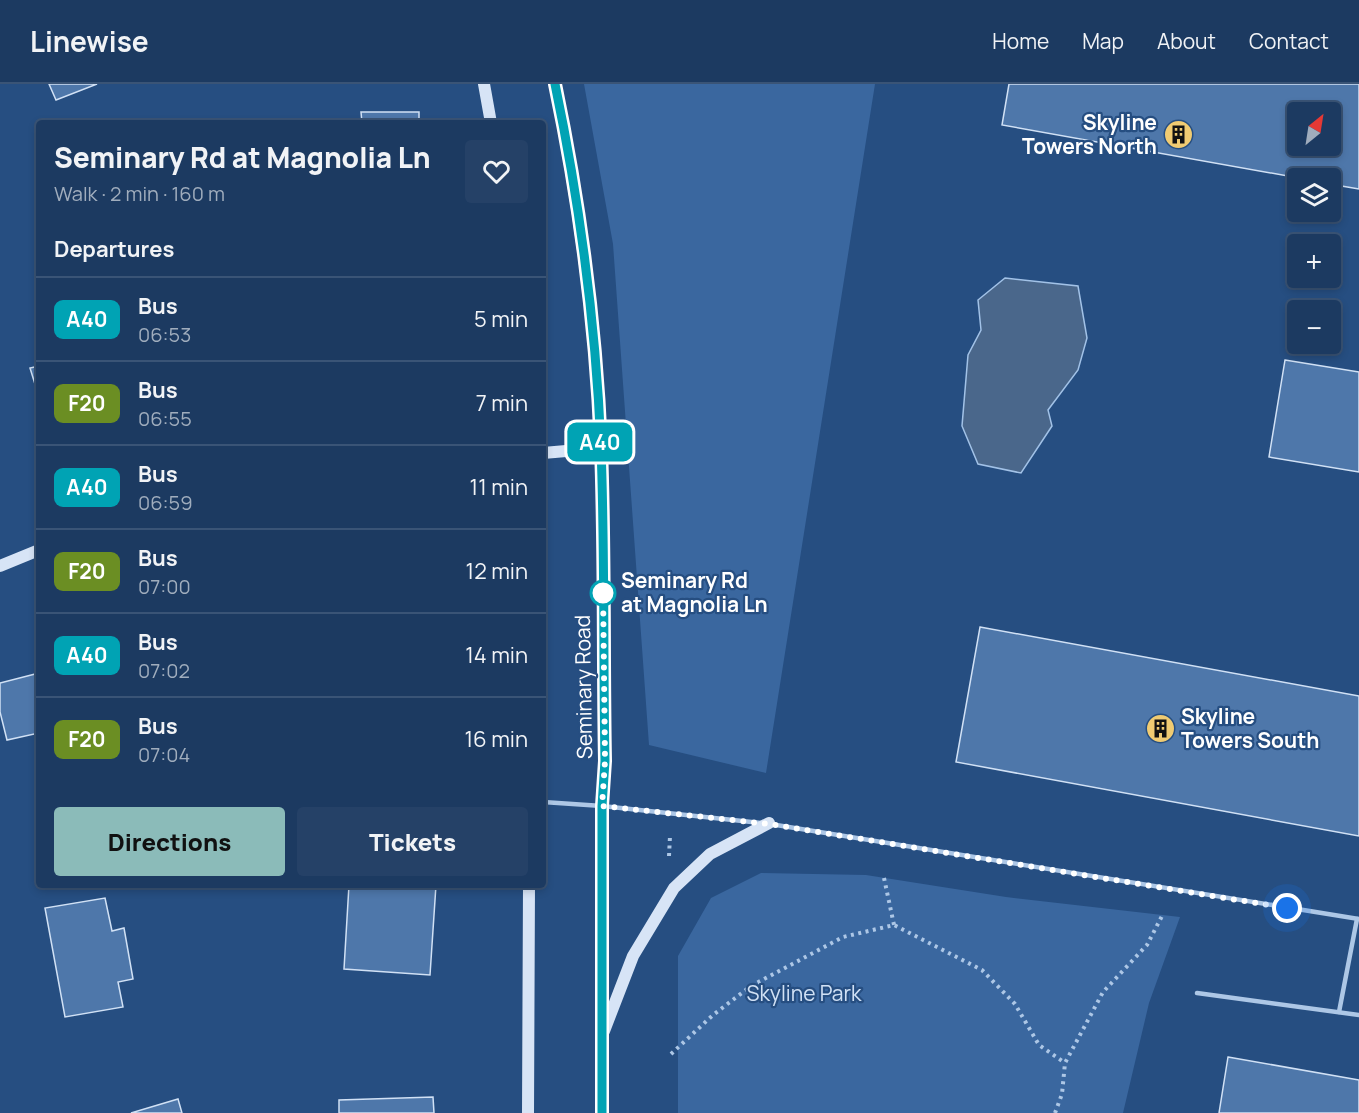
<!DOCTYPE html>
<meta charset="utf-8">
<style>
:root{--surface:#1c3a61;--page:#254167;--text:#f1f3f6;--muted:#a0adbd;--line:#3a5476;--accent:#8bbbb9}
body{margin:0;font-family:Manrope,sans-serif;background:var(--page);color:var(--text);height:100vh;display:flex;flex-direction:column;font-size:22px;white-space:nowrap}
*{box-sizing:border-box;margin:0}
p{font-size:20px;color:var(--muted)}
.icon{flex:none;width:33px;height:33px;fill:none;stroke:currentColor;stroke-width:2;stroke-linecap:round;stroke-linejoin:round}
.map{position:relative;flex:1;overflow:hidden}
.panel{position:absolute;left:36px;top:36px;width:510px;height:768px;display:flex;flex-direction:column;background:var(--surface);border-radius:6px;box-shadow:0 3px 9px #0003,0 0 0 2px var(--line)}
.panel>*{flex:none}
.badge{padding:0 12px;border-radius:9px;font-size:21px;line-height:39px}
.needle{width:39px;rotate:30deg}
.buttons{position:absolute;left:1287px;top:18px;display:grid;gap:12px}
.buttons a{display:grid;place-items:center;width:54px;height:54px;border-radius:6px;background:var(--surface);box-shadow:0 3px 9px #0003,0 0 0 2px var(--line);font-size:30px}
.you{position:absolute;width:30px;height:30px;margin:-15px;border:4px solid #fff;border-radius:50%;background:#1a73e8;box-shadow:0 0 0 9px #1a73e833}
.map>.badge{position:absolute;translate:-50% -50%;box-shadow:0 0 0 3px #fff}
h2{padding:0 18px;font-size:22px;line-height:54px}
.round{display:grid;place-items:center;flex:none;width:63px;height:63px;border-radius:6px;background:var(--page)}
.summary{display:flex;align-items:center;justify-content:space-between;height:102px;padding:0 18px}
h1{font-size:28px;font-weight:800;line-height:45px}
.cta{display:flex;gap:12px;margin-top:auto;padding:12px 18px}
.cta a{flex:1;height:69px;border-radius:6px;background:var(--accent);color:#111;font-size:24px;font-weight:800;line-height:69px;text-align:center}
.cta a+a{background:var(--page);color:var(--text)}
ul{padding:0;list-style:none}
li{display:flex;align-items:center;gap:18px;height:84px;padding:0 18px;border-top:2px solid var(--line)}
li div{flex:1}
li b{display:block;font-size:22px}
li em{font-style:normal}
li .badge{min-width:66px;font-weight:700;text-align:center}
header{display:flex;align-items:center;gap:36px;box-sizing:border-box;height:84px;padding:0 30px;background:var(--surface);border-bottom:2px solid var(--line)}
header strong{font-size:28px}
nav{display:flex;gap:33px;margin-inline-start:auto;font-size:21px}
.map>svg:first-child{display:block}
</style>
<header>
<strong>Linewise</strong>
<nav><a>Home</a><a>Map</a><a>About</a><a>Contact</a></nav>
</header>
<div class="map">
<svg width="1359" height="1029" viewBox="0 0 1359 1029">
<rect width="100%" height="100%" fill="#264e81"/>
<!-- green -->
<g fill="#3a679f">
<path d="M584,0H875L766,689L649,661L613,160Z"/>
<path d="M761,789L866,791L1006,813L1180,833L1149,919L1123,1029H678V872L711,814Z"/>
</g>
<!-- water -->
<path fill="#4a678b" stroke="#a2c2e7" stroke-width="1.5" d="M1005,194L1078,202L1087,254L1078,286L1048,326L1052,342L1021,389L978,380L962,342L968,271L981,246L978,216Z"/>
<!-- building -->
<g fill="#4e77aa" stroke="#d1e1f5" stroke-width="1.5" fill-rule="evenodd">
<path d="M49,0H97L56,16Z"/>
<path d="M1009,0H1359V105L1330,100V94H1299L1002,41ZM1298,28H1330V62H1298Z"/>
<path d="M361,28H419V39H362Z"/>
<path d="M1285,276L1359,288V388L1269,373Z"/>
<path d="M39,282V313L30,284Z"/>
<path d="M980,543L1359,612V752L956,678Z"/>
<path d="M39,589V649L7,656L0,628V599Z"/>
<path d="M349,801H436L430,891L344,885Z"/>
<path d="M105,814L112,847L124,844L133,895L118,898L123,923L65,933L45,824Z"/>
<path d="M1228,973L1359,996V1029H1219Z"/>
<path d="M433,1013L434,1029H339V1016Z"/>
<path d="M178,1015L182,1029H131Z"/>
</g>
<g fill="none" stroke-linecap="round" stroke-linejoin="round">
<!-- path -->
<g stroke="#adc7e6" stroke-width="4" stroke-dasharray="3 4.5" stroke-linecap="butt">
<path d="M669,772L670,752"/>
<path d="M884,794L894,841"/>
<path d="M671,970L713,931L751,902L843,853L894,841L982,886L1015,920L1039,961L1065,979"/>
<path d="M1055,1029L1062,1010L1065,979L1103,908L1147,861L1162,832"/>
</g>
<!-- lane -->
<g stroke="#adc7e6" stroke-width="4.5">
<path d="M543,718L602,722L761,739"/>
<path d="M770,740L1359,835"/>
<path d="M1197,909L1359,931"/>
<path d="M1339,928L1357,835"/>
</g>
<!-- secondary -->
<g stroke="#d7e4f6" stroke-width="12">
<path d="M484,0L491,39"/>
<path d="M555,0C579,120 596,242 601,364C605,468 604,573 605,677L602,722V1029"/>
<path d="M543,369L601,364"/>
<path d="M0,482L39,466"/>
<path d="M604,947L633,872L674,804L710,770L769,739"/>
<path d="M528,1029L529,801"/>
</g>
</g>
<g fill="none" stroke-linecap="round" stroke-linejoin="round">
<defs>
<path id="line" d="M555,0C580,120 596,242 601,364C605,468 603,573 605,677L602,722V1029"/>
</defs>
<!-- line casing -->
<use href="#line" stroke="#fff" stroke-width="14"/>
<!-- line -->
<use href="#line" stroke="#00a3b4" stroke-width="9"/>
<!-- walk -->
<path stroke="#fff" stroke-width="6" stroke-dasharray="0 10.8" d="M603,509V503L605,677L602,722L769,740L1287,824"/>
</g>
<!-- icons -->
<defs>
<symbol id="building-disc" viewBox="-11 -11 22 22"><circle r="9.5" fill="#f0cb72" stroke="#264e81"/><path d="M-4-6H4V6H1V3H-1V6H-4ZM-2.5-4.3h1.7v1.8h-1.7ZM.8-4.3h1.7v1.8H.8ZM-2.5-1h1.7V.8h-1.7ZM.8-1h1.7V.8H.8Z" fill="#111"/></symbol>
</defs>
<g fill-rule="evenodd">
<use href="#building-disc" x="1162" y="34" width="33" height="33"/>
<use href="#building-disc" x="1144" y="628" width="33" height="33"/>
</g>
<!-- markers -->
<circle fill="#fff" stroke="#00a3b4" stroke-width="3" cx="603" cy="509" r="12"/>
<g text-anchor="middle" stroke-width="4.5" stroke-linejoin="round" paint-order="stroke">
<!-- poi labels -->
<g font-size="21" font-weight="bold" fill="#fff" stroke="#264e81" text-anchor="end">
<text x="1157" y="46">Skyline<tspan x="1157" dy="24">Towers North</tspan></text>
<text x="1181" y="640" text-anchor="start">Skyline<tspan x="1181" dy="24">Towers South</tspan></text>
</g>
<!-- stop labels -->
<g font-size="21" font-weight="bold" fill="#fff" stroke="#264e81" text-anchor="start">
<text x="621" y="504">Seminary Rd<tspan x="621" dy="24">at Magnolia Ln</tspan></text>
</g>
<!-- street labels -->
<g font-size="21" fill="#fff" stroke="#264e81">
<text transform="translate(584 603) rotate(-91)" y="7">Seminary Road</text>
</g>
<!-- park labels -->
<g font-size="21" fill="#d1e1f5" stroke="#264e81">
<text x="804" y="917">Skyline Park</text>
</g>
</g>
</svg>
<div class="buttons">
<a><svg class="needle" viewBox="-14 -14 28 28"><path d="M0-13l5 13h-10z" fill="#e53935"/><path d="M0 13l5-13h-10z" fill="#a0adbd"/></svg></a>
<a><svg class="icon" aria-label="layers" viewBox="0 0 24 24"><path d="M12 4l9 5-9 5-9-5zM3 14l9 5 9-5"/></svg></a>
<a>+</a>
<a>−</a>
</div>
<div class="you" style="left:1287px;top:824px"></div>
<b class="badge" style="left:600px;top:358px;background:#00a3b4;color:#fff">A40</b>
<section class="panel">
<div class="summary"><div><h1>Seminary Rd at Magnolia Ln</h1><p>Walk · 2 min · 160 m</p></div><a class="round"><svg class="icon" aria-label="heart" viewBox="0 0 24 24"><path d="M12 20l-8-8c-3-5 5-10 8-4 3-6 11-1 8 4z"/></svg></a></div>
<h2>Departures</h2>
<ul>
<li><span class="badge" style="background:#00a3b4;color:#fff">A40</span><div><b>Bus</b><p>06:53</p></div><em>5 min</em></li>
<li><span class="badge" style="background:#6b8e23;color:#fff">F20</span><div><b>Bus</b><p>06:55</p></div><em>7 min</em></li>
<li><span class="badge" style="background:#00a3b4;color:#fff">A40</span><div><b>Bus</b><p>06:59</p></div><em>11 min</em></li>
<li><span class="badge" style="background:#6b8e23;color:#fff">F20</span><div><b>Bus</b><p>07:00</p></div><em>12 min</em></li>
<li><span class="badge" style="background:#00a3b4;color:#fff">A40</span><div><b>Bus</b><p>07:02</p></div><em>14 min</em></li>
<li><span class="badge" style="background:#6b8e23;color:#fff">F20</span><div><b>Bus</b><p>07:04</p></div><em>16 min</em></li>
</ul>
<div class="cta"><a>Directions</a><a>Tickets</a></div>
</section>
</div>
